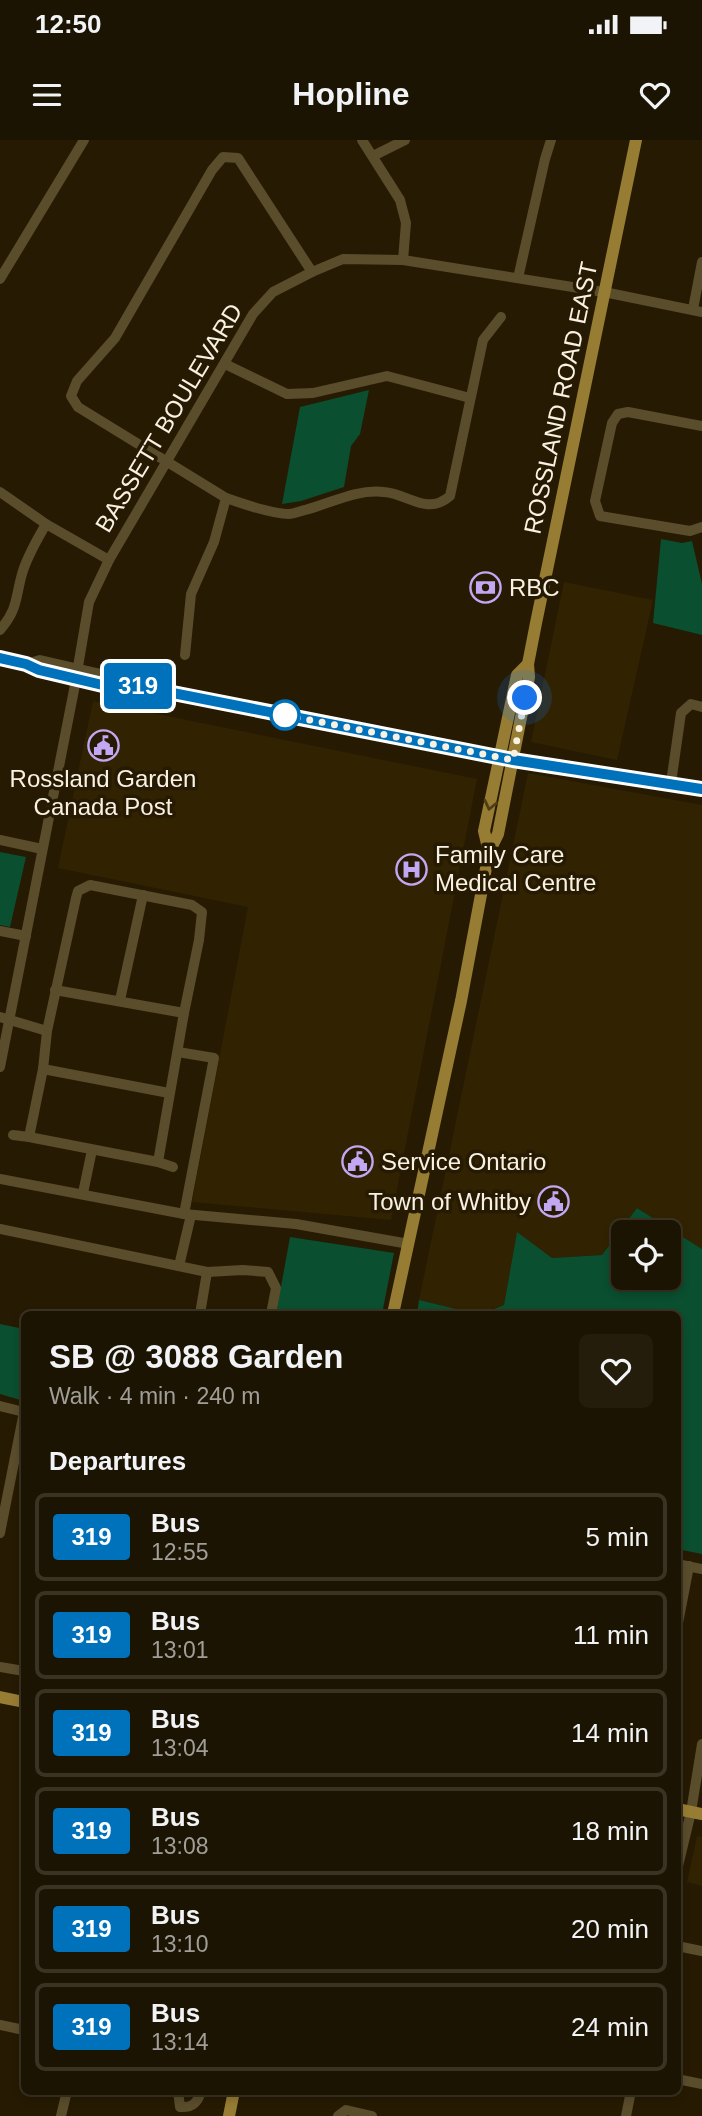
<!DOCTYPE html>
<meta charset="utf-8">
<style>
:root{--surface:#1c1402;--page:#251d0c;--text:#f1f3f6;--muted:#a09e99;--line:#3a3324}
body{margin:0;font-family:Arial,sans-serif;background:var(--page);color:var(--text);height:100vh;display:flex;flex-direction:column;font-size:26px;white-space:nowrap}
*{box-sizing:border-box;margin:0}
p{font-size:23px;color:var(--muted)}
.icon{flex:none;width:38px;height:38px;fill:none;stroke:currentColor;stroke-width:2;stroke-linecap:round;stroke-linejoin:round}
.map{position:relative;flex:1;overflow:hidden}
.details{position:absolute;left:21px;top:1171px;width:660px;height:784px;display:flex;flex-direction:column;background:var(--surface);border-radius:10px;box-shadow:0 4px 10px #0003,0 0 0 2px var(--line)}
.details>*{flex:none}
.badge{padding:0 14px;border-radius:5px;font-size:24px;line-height:46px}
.tools{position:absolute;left:611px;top:1080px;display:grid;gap:14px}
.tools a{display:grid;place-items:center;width:70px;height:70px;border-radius:10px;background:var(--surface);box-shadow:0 4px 10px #0003,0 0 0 2px var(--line);font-size:35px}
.you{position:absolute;width:35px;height:35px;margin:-18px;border:5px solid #fff;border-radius:50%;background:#1a73e8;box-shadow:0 0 0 10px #1a73e833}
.map>.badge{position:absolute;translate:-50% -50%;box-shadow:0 0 0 4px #fff}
h2{padding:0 28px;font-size:26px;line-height:63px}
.round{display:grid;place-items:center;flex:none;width:74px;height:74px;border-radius:10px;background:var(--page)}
.summary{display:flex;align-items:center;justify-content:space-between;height:119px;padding:0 28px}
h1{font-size:33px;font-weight:600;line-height:52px}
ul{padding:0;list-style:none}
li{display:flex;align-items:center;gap:21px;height:88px;margin:0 14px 10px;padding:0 14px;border:4px solid var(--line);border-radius:10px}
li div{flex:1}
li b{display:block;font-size:26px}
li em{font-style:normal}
li .badge{min-width:77px;font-weight:700;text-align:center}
.status{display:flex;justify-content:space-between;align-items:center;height:49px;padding:0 35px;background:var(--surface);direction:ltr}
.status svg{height:19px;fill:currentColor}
header{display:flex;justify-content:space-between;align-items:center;height:91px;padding:0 28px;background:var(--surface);font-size:32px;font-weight:600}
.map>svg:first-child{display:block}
</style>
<div class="status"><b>12:50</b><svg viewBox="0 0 49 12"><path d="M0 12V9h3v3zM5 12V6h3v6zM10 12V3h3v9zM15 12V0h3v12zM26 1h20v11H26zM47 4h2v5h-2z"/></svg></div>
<header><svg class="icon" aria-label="menu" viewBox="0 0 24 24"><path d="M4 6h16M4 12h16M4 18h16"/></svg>Hopline<svg class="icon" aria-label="heart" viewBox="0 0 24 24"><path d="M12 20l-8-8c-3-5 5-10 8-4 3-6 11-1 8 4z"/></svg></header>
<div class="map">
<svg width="702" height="1976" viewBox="0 0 702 1976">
<rect width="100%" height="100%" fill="#261a02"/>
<!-- built -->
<g fill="#312301">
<path d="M564,442L653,460L617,620L531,602Z"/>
<path d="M93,561L477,639L391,1080L192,1062L248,767L58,728Z"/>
<path d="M528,633L702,665V1109L637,1068L602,1115L552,1118L517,1093L504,1165L477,1174L419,1160Z"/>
<path d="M697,1696L702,1697V1746L687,1742Z"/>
</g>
<!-- green -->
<g fill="#0a4f2f" fill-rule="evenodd">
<path d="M369,250L360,294L351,306L344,347L301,361L282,364L300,267Z"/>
<path d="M661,399L682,403L692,401L702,444V495L653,483Z"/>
<path d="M0,712L26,717L10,787L0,785Z"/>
<path d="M637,1068L702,1109V1414L677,1409V1174H481L504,1165L517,1092L552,1118L602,1115ZM623,1092H668V1138H623Z"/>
<path d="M290,1097L394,1113L382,1174H276Z"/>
<path d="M419,1160L477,1174H417Z"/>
<path d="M0,1184L24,1189V1261L0,1254Z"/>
</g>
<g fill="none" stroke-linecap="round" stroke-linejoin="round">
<!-- minor -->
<g stroke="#5a4d2c" stroke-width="10">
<path d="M362,0L400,60L406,83L403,120"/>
<path d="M373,16L405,0"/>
<path d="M312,132L238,18L223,17L212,30L115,198L77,241L71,256L78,267L226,358C243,364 271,374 289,374C294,374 300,371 305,370C332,363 355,349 384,352C409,354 427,376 450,356L483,200L501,177"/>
<path d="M518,138L545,19L551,0"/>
<path d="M0,139L84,0"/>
<path d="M693,169L702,122"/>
<path d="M225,224L287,254L313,253L387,236L470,258"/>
<path d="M702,286L628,272L618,274L612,283L595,361L600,376L690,391L702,387"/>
<path d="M0,352L46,384L109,420"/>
<path d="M0,490C18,469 15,459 22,434C27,416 37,400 46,384"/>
<path d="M185,515L191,454L214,402L226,358"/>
<path d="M0,518L26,524L39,530L111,547L122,543"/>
<path d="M26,524L40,520L114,537L122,543L513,620L702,649"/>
<path d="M671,643L681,573L691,564L702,567"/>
<path d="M0,700L42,709"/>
<path d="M90,745L192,765L202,772L199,800L184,873L158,1022L29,997L43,929L47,891L76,758L78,751Z"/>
<path d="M0,791L26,796"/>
<path d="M55,850L184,873"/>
<path d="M120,860L143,755"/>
<path d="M0,877L47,891"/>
<path d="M178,912L214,918L184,1074"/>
<path d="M0,927L74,550L89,462L109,420L253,174L273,152L312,132L343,119L403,120L604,152L702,172"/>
<path d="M43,929L169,953"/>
<path d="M13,995L29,997"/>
<path d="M158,1022L173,1027"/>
<path d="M0,1039L184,1074L296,1084L409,1104"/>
<path d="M83,1053L92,1010"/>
<path d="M0,1089L207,1132L200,1174"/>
<path d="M179,1126L191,1075"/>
<path d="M207,1132L243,1130L268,1132L276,1148L271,1174"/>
<path d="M0,1266L24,1272"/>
<path d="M0,1393L24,1272"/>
<path d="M677,1424L702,1429"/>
<path d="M677,1488L689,1426"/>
<path d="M0,1527L24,1531"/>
<path d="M677,1730L691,1672L702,1604"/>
<path d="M677,1806L702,1811"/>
<path d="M0,1885L24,1890"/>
<path d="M677,1939L702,1944"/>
<path d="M178,1951L180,1967C192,1968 198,1963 201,1951"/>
<path d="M61,1976L67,1951"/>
<path d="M338,1976L346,1970L372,1976"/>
<path d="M626,1976L631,1951"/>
</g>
<!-- major -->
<g stroke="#977c33" stroke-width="12">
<path d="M489,712L484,691L517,535L528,524"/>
<path d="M393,1174L461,861L489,712L498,694L529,537L528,524L536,483L636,0"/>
<path d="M0,1557L24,1562"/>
<path d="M677,1669L702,1674"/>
<path d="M229,1976L234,1951"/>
</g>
</g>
<!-- one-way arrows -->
<defs><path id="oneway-chevron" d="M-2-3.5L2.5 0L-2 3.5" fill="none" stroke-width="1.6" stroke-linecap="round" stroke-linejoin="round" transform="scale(1.75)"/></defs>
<use stroke="#4e3c13" href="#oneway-chevron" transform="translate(490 665) rotate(103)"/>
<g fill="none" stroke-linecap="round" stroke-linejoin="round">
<defs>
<path id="line" d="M0,518L26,524L39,530L111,547L122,543L513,620L702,649"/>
</defs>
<!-- line casing -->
<use href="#line" stroke="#fff" stroke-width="16"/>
<!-- line -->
<use href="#line" stroke="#0072bc" stroke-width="10"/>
<!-- walk -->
<path stroke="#f9f1e2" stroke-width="7" stroke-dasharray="0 12.6" d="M285,575L513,620L525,558"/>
</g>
<!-- icons -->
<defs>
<symbol id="bank-ring" viewBox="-11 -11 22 22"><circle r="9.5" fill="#261a02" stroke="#c2a7f2" stroke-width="1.5"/><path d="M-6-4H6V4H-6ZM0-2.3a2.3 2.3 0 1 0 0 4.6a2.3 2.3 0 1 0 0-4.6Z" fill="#c2a7f2"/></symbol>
<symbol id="civic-ring" viewBox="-11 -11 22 22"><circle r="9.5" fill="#261a02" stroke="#c2a7f2" stroke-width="1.5"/><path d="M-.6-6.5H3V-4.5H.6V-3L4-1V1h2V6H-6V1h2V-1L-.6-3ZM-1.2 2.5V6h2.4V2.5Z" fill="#c2a7f2"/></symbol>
<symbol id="hospital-ring" viewBox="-11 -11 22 22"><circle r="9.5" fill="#261a02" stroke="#c2a7f2" stroke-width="1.5"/><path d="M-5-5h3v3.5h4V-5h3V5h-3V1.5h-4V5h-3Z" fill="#c2a7f2"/></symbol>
</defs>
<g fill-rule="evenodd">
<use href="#bank-ring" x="468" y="430" width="35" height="35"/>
<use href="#civic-ring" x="86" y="588" width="35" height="35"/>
<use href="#hospital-ring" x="394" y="712" width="35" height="35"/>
<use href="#civic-ring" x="340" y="1004" width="35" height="35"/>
<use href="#civic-ring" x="536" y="1044" width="35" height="35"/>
</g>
<!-- markers -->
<circle fill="#fff" stroke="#0072bc" stroke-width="3.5" cx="285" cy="575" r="14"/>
<g text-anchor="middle" stroke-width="7" stroke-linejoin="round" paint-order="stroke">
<!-- street labels -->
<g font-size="24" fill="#f9f1e2" stroke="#261a02">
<text transform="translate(561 258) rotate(-78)" y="8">ROSSLAND ROAD EAST</text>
<text transform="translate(169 278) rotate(-59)" y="8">BASSETT BOULEVARD</text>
</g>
<!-- poi labels -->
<g font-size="24" fill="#f9f1e2" stroke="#261a02" text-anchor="start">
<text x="509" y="456">RBC</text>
<text x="103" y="647" text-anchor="middle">Rossland Garden<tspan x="103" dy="28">Canada Post</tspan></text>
<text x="435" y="723">Family Care<tspan x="435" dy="28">Medical Centre</tspan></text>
<text x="381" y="1030">Service Ontario</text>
<text x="531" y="1070" text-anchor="end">Town of Whitby</text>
</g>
</g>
</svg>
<div class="tools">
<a><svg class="icon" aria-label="locate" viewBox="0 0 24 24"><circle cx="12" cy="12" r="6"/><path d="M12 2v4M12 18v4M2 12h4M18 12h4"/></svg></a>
</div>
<div class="you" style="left:525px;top:558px"></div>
<b class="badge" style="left:138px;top:546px;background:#0072bc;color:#fff">319</b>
<section class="details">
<div class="summary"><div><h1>SB @ 3088 Garden</h1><p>Walk · 4 min · 240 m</p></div><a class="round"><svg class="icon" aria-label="heart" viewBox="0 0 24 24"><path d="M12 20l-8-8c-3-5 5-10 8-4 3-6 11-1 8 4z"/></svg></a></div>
<h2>Departures</h2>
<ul>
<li><span class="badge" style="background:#0072bc;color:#fff">319</span><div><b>Bus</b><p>12:55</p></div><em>5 min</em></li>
<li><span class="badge" style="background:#0072bc;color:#fff">319</span><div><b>Bus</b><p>13:01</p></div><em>11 min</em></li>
<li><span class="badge" style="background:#0072bc;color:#fff">319</span><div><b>Bus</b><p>13:04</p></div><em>14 min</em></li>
<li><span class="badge" style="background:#0072bc;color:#fff">319</span><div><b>Bus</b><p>13:08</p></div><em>18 min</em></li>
<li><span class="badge" style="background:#0072bc;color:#fff">319</span><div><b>Bus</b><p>13:10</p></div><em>20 min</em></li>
<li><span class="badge" style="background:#0072bc;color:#fff">319</span><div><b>Bus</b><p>13:14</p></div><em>24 min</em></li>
</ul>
</section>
</div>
